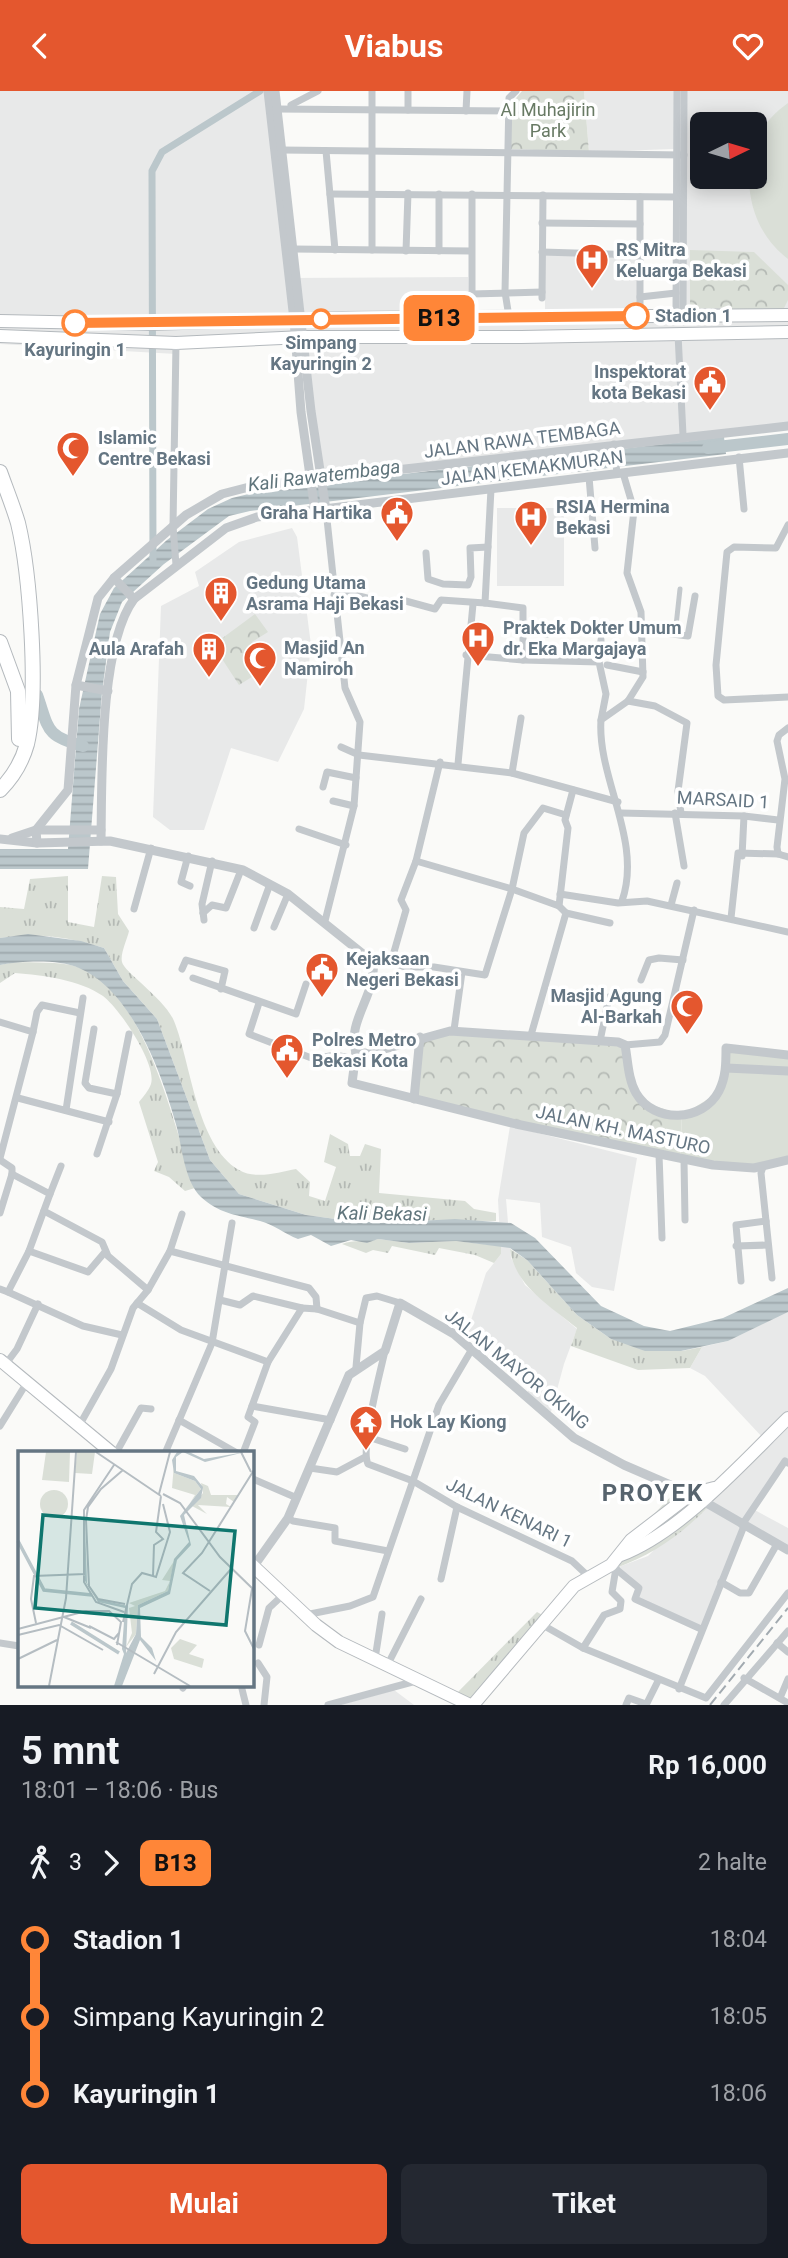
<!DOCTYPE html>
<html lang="id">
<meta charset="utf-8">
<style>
:root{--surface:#171b24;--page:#242831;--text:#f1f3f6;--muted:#9ea1a6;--accent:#e4572e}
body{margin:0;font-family:Roboto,sans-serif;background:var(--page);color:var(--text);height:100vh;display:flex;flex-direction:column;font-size:26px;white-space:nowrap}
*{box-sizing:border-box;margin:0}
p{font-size:23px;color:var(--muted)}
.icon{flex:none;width:38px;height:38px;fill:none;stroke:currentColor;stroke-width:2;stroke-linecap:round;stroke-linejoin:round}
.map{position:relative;height:1614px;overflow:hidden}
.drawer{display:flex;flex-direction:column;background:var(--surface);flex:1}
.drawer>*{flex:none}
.badge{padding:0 14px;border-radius:10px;font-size:24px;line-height:46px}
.needle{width:46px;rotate:85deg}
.controls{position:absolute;left:690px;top:21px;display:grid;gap:14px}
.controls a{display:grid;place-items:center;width:77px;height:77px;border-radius:10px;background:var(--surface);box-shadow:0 4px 18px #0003;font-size:35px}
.map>.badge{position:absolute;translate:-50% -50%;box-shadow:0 0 0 4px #fff}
.legs{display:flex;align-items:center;gap:10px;height:77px;padding:0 21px;font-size:23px}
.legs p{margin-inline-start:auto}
.headline{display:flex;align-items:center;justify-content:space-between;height:119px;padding:0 21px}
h1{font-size:38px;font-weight:700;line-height:52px}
.cta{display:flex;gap:14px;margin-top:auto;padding:14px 21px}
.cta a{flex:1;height:80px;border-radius:10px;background:var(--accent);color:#fff;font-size:28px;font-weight:700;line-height:80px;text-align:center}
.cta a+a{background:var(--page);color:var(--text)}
ul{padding:0 21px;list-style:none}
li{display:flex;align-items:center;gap:24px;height:77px;font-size:26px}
li i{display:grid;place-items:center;width:10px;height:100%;margin:0 9px;background:currentColor}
li i::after{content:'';width:18px;height:18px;margin:-9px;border:5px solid;border-radius:50%;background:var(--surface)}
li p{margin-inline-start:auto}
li:first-child i{background:linear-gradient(#0000 50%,currentColor 0)}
li:last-child i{background:linear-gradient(currentColor 50%,#0000 0)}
header{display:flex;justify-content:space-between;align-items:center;height:91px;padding:0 21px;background:var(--accent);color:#fff;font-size:32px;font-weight:700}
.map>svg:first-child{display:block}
</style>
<header><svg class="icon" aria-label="back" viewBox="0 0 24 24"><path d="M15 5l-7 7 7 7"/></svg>Viabus<svg class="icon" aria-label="heart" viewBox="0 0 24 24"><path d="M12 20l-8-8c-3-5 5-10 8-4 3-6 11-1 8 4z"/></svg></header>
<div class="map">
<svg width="788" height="1614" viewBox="0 0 788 1614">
<defs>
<pattern id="grass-tufts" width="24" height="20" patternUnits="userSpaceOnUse" patternTransform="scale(1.75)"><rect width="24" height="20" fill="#dadfd7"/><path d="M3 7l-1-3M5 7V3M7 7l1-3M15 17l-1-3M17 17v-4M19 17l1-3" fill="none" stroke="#b4b9b4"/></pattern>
<pattern id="forest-crowns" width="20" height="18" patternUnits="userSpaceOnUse" patternTransform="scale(1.75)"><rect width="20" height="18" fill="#dadfd7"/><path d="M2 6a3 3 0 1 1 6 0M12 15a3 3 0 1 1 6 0" fill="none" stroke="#b4b9b4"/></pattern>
<pattern id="water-rules" width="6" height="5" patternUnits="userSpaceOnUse" patternTransform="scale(1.75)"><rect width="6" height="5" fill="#bbc7cb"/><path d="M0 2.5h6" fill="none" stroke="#9ca6aa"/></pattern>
</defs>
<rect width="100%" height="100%" fill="#fafaf8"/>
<!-- built -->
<g fill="#e8e9e9" fill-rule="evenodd">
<path d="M0,0H268L290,187L468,186L469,221L545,219V163L639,164V218H673L674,58L589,61L584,0H788V337L319,389L304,246L176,252V263L0,253ZM702,33H754V86H702Z"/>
<rect x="497" y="417" width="67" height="78"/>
<path d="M292,437L297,446L311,554L304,618L278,671L231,657L204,739H170L153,726L161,515L199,495L195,481L239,451Z"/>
<path d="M510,1035L637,1067L614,1200L592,1196L576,1182L571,1156L542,1146L540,1112L506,1108L511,1167L525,1194L577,1238L564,1273L549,1328L524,1306L535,1289L485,1244L478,1255L466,1245L486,1182L501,1163L498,1109Z"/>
<path d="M788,1220V1372L751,1417L788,1437V1459L745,1435L701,1538L635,1508L639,1497L616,1477L648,1465L765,1349L705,1285L690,1277L702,1256L728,1250Z"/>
<path d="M394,1599L414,1614H340Z"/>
</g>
<!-- grass -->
<g fill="url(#grass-tufts)">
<path d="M68,785V831L94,836L102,785L116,786L118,823L129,840C127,849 120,863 122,871C124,881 165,908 174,930C191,971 196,1054 239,1079C256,1089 279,1081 296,1078L310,1091L309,1105L325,1110L336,1076L324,1071L330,1043L348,1053L350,1065H360L365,1053L381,1058L379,1102L465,1110L474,1118L496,1122V1130L343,1129L306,1124L239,1103L210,1069L157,928L123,890L104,857C69,846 37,841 0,847V816L24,818L30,788Z"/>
<path d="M14,871C33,872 59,870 78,876C146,899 174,1037 195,1097L185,1100L169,1086L154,1080L158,1071L139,1011C143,1006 149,999 151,993C157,973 120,918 103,905C80,889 43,884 15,882L0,892V874Z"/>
<path d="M378,1148L409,1152L456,1150L501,1155V1163L494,1172L475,1164L439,1157L435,1164L392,1155L388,1162L373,1159L366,1162L342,1153C354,1148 365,1152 378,1148Z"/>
<path d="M510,1158L527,1169L577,1224L611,1248L682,1260L702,1256L690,1277L638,1279L571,1255L577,1237C551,1216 514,1194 510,1158Z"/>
<path d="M679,1397L710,1414C682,1443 654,1463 616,1477L635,1443Z"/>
<path d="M537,1521L546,1526L473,1614L454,1605Z"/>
</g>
<!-- forest -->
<g fill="url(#forest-crowns)">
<path d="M522,0H584L589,61L510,58L511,13Z"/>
<path d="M690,159L754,161L788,194V209L783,219L690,217Z"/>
<path d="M255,523L268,541L252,551L258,563L263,561L268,571L255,578V584L239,594L213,554Z"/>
<path d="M450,940L625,954L631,989L643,1011L682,1024L680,1068L414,1008L420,946Z"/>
</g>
<!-- garden -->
<g fill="#dadfd7">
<path d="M788,12V168C762,148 749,119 749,86H754C754,51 759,33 788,12Z"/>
<path d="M726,957L788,964V1069L754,1077L680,1068L682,1024L718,1002Z"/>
</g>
<!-- water -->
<g fill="url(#water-rules)">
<path d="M724,346L726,363L250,420L229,425L164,473L122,511L110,541L102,601L88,778H0V758H68L79,618L100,523L114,497L167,449L208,418L232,407L261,400L323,396L351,389Z"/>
<path d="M28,843L81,850L104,857L123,890L157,928L210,1069L239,1103L306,1124L343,1129L382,1132L455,1128L511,1132L535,1147L601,1215L644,1235L670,1240L723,1227L788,1197V1221L728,1250L681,1260H645L611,1248L577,1224L527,1169L510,1157L456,1150L409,1152L378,1148L367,1152L351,1149L331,1155L311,1144L298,1148C285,1143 273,1133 260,1130C238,1124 219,1123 201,1106C185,1091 182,1057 177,1037C163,985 132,899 79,877C58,868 22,870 0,874V847Z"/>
</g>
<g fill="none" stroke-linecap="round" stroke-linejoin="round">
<!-- canal -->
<path stroke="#bbc7cb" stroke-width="7" d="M153,469L152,80L162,61L260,0"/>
<!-- river -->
<g stroke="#bbc7cb" stroke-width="12">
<path d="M708,357L788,348"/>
<path d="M37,604C49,638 45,645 83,655"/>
</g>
<defs>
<g id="primary">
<path d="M0,1269L112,1362"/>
<path d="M621,1464C681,1441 741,1373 788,1327"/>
<path d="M252,1474L316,1534L339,1551L470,1614"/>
<path d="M473,1614L574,1495L611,1474L631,1449L691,1403L714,1397"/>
</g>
<g id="trunk">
<path d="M0,230L149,233L343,227L788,224"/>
<path d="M0,245L176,252L304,246H521L788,241"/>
</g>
<g id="motorway">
<path d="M0,381C6,398 13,415 18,432C30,482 39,603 27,653C22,671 13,686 0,699"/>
<path d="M0,551L18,600L19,648"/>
</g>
</defs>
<!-- primary casing -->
<use href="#primary" stroke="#b5babe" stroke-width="14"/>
<!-- trunk casing -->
<use href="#trunk" stroke="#b4b9bd" stroke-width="14"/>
<!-- motorway casing -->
<use href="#motorway" stroke="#b4b9bd" stroke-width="16"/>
<!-- pedestrian -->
<path stroke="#c3c8cc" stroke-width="5" d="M675,544L680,498"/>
<!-- minor -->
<g stroke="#c3c8cc" stroke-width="7">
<path d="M408,0V19"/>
<path d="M291,14L318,0"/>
<path d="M277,18L508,20"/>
<path d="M466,20L467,0"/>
<path d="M282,59L684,64"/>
<path d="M326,60L335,159"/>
<path d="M330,103L677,106"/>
<path d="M439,103V160"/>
<path d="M640,106V225"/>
<path d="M542,132L640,133"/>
<path d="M294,158L471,160"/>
<path d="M372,159V0"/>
<path d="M406,160L408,102"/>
<path d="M542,161L640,164"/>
<path d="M471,203L542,201"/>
<path d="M640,206L676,202"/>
<path d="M542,207L543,104"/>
<path d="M676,225L677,0"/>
<path d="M683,225L684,0"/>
<path d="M472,226V103"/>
<path d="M509,226L505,201L509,7L516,0"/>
<path d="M678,243L683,344"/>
<path d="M614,353L617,383"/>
<path d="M739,366L744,418"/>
<path d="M589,386L595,457"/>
<path d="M788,434L776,457L734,456L727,461L716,574L718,605L724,609L788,606"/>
<path d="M426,462L428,488L443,493L468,494L471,486L470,457L488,456"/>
<path d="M176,474L173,435L176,252"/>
<path d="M334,504L359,505L398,515L402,509L435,518L441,509L485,512"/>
<path d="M641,539L688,545L695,505"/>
<path d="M525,540L547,543"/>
<path d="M466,564L523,569V517L485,512L491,398"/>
<path d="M523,569L599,571L606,603L601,629"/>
<path d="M599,571L601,549"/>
<path d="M607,574L643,581"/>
<path d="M628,610L655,615L687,632L678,700L681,722"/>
<path d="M788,637L779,644L777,650L785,688L777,756L778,763L788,766"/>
<path d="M341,656L359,664L512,682L618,711"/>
<path d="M458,673L473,513"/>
<path d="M512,682L521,627"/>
<path d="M323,696L327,681L356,687"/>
<path d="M333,710L354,715"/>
<path d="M621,722L744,725L778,729"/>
<path d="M675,722L684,775"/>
<path d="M299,738L346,754"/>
<path d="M188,765L181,791L190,795"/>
<path d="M742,765L744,725"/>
<path d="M416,770L512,798L524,742L543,717L566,724"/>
<path d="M560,803L618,812L647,810L788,841"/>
<path d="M622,810C643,750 597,687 601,629L628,610L643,586L641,521L627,482L634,419L623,382"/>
<path d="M671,814L677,792"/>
<path d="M134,818L151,757"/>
<path d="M203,822L212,814L226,817L241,779"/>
<path d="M566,822L610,832"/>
<path d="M731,827L738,762L779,763"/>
<path d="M204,829L202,813L212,770"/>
<path d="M325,830L354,715L360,631L345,597L326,419"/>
<path d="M274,836L288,803"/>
<path d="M254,837L270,793"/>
<path d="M373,871L392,868L406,819L401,809L416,770L440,671"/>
<path d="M388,871L405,876H434L485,884L512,798L559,815"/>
<path d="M182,878L186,869L225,880L221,898"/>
<path d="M193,887L296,923L306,893"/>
<path d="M641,889L649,869L659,867L683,869"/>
<path d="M259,912L249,943L314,968L335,964L355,968"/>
<path d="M0,931L33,941L0,1067"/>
<path d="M94,938L85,992L89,997L117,1003"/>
<path d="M454,939L462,881"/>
<path d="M33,941L37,921L42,914L80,922"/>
<path d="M531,944L566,822L559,815L568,737L565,729L573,699"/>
<path d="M600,950L609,906"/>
<path d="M625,954L660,951L665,944L694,819"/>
<path d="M18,1007L109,1031"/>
<path d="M66,1019L83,907"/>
<path d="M97,1063L117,1003L129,943"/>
<path d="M659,1063L662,1147"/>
<path d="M0,1069L12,1077V1083L0,1122"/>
<path d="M684,1069L685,1129"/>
<path d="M763,1076L761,1082L772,1187"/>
<path d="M50,1103L61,1075"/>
<path d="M44,1120L102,1151L108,1165L148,1199"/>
<path d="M736,1155L768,1154"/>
<path d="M29,1160L88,1181L105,1161"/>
<path d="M170,1160L309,1197L316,1206L317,1218"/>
<path d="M741,1190L736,1134L766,1130"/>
<path d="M0,1198L8,1201L29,1160L50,1103L12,1083"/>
<path d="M8,1201L83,1235L122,1244"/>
<path d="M220,1209L240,1214L253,1205L302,1217"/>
<path d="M137,1212L181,1239L268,1271"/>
<path d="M385,1260C380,1282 360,1357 368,1373L413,1390L457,1416L572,1470L588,1485"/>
<path d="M5,1274L17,1258L38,1213"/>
<path d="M356,1276L360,1232L366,1207L377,1205L400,1212"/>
<path d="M179,1329L237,1362"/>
<path d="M331,1329L252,1315L268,1271L302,1217L317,1218L360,1232"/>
<path d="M0,1335L26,1293"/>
<path d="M79,1335L111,1278L133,1217L148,1199L170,1160L182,1123"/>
<path d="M368,1346L405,1358"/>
<path d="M166,1360L212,1252L232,1132"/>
<path d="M116,1362L141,1317L151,1318"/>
<path d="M243,1362L255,1331L248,1326L252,1315"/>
<path d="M310,1377L337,1381L365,1366"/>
<path d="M253,1388L297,1407"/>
<path d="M288,1427L293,1430L335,1437V1450L388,1460"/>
<path d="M742,1434L785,1370L788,1372"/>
<path d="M611,1474L639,1497L635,1508L701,1538"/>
<path d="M441,1488L457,1416"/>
<path d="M721,1491L740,1502H749L777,1453"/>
<path d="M305,1524L350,1515L373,1506L439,1314L472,1258"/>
<path d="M541,1533L583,1557L706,1607L788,1502"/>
<path d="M0,1552L19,1555"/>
<path d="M777,1552L788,1561"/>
<path d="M259,1554L269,1517L284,1503"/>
<path d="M583,1557L604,1524L620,1518L621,1510L612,1501L616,1477"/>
<path d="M375,1568L382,1523"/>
<path d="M258,1572L267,1586L264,1614"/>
<path d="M388,1573L421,1508"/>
<path d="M744,1587L788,1612"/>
<path d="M183,1597L184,1595"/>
<path d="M242,1598L246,1614"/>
<path d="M679,1598L744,1435"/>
<path d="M780,1607L788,1588"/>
<path d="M328,1614L416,1590"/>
<path d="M626,1614L629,1607L646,1613"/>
<path d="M646,1614L658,1590"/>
<path d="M724,1614L788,1540"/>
</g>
<!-- tertiary -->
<g stroke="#c3c8cc" stroke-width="9">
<path d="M268,0L294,229L301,321L315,420"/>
<path d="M275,0L311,320L326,419"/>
<path d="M114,487L134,508"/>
<path d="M76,594L108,600"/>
<path d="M12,747L36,739H101"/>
<path d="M0,748L37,752L110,750L243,779L288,803L373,871C377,904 346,930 356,962"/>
<path d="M101,750C102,691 99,555 134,508L226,437L257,426L788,362"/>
<path d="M37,752L36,739L68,699L76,594L98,507L114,487L186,424L222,403L253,395L788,335"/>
<path d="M356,962H370L450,940L618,951L625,954C628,970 628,988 636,1002C654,1033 703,1031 719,1000C726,986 726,972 726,957L788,964"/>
<path d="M356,962L352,992L516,1033L713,1074L754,1077L788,1069"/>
<path d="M726,977L788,980"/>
<path d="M414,1008L420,946"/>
<path d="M254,1475L288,1427L349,1284L385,1260L400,1212L454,1243L574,1347L624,1374L691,1403L788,1459"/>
</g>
<!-- primary -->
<use href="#primary" stroke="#fff" stroke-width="12"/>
<!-- trunk -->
<use href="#trunk" stroke="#fff" stroke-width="12"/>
<!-- motorway -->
<use href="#motorway" stroke="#fff" stroke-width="14"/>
<!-- rail -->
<path stroke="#a2aab0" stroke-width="2" stroke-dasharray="10 5" stroke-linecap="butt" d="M710,1614L788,1517"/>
</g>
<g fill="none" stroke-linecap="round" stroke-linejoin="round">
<defs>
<path id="line-1" d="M75,232L636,225"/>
</defs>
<!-- line-1 casing -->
<use href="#line-1" stroke="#fff" stroke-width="16"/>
<!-- line-1 -->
<use href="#line-1" stroke="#ff8638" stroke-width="10"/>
</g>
<!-- icons -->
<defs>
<symbol id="hospital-pin" viewBox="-11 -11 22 30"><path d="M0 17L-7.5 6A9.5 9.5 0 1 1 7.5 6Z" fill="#e4572e" stroke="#fff"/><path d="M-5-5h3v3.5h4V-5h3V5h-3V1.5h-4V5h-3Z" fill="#fff"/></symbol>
<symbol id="civic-pin" viewBox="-11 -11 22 30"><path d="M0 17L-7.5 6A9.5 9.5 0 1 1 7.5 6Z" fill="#e4572e" stroke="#fff"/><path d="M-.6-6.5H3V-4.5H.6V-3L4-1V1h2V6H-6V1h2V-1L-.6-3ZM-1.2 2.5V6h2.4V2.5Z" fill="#fff"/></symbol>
<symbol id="mosque-pin" viewBox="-11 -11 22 30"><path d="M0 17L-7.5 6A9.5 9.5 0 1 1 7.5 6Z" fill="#e4572e" stroke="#fff"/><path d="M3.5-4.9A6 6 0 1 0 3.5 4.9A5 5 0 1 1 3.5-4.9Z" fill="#fff"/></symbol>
<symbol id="building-pin" viewBox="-11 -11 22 30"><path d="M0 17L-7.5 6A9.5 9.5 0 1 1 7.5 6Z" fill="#e4572e" stroke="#fff"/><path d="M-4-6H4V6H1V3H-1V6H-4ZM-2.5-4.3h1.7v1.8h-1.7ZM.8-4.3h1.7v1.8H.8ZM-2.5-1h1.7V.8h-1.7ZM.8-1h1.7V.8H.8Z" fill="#fff"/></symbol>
<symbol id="temple-pin" viewBox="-11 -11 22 30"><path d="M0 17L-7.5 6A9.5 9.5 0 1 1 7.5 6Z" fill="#e4572e" stroke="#fff"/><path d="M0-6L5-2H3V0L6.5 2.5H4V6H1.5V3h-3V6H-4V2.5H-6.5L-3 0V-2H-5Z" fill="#fff"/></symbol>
</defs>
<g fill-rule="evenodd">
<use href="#hospital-pin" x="573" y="150" width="38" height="52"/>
<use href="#civic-pin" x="691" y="272" width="38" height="52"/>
<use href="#mosque-pin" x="54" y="338" width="38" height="52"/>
<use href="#civic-pin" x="378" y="403" width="38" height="52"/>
<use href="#hospital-pin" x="512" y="407" width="38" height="52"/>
<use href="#building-pin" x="202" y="483" width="38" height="52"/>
<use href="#hospital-pin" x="459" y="528" width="38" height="52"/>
<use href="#building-pin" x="190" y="539" width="38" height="52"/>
<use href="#mosque-pin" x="241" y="548" width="38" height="52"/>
<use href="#civic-pin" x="303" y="859" width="38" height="52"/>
<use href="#mosque-pin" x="668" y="896" width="38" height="52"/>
<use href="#civic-pin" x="268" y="940" width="38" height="52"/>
<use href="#temple-pin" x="347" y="1312" width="38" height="52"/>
</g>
<!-- markers -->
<g fill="#fff" stroke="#ff8638" stroke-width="3.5">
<circle cx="636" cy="225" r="12"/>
<circle cx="321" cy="228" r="9"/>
<circle cx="75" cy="232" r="12"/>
</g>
<g text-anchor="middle" stroke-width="7" stroke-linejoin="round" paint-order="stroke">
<!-- park labels -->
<g font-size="18" fill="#687a64" stroke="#fff">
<text x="548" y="25">Al Muhajirin<tspan x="548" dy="21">Park</tspan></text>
</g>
<!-- poi labels -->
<g font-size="18" font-weight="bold" fill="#657683" stroke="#fff" text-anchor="start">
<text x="616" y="165">RS Mitra<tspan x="616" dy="21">Keluarga Bekasi</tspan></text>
<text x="686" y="287" text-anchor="end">Inspektorat<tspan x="686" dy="21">kota Bekasi</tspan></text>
<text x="98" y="353">Islamic<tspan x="98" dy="21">Centre Bekasi</tspan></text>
<text x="556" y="422">RSIA Hermina<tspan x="556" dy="21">Bekasi</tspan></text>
<text x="372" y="428" text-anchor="end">Graha Hartika</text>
<text x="246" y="498">Gedung Utama<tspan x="246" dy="21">Asrama Haji Bekasi</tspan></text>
<text x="503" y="543">Praktek Dokter Umum<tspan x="503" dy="21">dr. Eka Margajaya</tspan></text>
<text x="284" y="563">Masjid An<tspan x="284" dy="21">Namiroh</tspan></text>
<text x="184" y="564" text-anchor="end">Aula Arafah</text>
<text x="346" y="874">Kejaksaan<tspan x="346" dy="21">Negeri Bekasi</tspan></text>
<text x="662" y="911" text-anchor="end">Masjid Agung<tspan x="662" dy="21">Al-Barkah</tspan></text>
<text x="312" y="955">Polres Metro<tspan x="312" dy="21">Bekasi Kota</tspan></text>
<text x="390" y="1337">Hok Lay Kiong</text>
</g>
<!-- stop labels -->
<g font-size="18" font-weight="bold" fill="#657683" stroke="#fff">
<text x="655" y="231" text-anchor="start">Stadion 1</text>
<text x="321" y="258">Simpang<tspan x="321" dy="21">Kayuringin 2</tspan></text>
<text x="75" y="265">Kayuringin 1</text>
</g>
<!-- street labels -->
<g font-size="18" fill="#657683" stroke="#fff">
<text transform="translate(522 349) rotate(-7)" y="6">JALAN RAWA TEMBAGA</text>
<text transform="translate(532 377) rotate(-7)" y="6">JALAN KEMAKMURAN</text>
<text transform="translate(723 709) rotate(3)" y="6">MARSAID 1</text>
<text transform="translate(623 1039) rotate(12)" y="6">JALAN KH. MASTURO</text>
<text transform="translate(517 1278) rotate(39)" y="6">JALAN MAYOR OKING</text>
<text transform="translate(509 1422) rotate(26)" y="6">JALAN KENARI 1</text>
</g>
<!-- water labels -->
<g font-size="19" font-style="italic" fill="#60757c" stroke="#fff">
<text transform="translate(324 384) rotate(-7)" y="7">Kali Rawatembaga</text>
<text transform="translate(382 1122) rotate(1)" y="7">Kali Bekasi</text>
</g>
<!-- district labels -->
<g font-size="24" font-weight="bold" letter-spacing="2" fill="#57646e" stroke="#fff">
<text x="653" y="1410">PROYEK</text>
</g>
</g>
<!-- overview -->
<g transform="translate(18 1360)">
<rect width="236" height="236" fill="#fafaf8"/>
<path d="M157,1L156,22L177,30L183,38L172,52L177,44L154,37ZM183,32L190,35L193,44H220L216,51L209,46L208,53L213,56L180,54L189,63L174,55L185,42ZM156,110L150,140L120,154L118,183L108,196L114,182L111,157L117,155L111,152L147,140L152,130L144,129Z" fill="#dadfd7"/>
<path d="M28,1H52L51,31L24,29ZM59,1H77L74,23L57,22ZM162,188L179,194L171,203L186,208L184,217L156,208L153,197Z" fill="#dadfd7"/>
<path d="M22 53a14 14 0 1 1 28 0a14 14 0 1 1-28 0Z" fill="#dadfd7"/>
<path d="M159,1H171L186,8L227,1L187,11L165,1L158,6V20L176,25L185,36L183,47L166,64L173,94L159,109L152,143L122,157L123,186L134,197L138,210L122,189L104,235H96L106,203L104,198L107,157L80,151L67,130V75L69,132L79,148L110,155L108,202L118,183L120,154L150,140L156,108L171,91L162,65L183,38L177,30L156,22L154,9Z" fill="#bbc7cb"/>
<path fill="none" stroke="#bbc7cb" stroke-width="3.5" d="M0,90L26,139L74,144M53,172L101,202"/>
<path fill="none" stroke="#b5bdc2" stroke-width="2" d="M78,1L143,45M223,1L233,21M96,14L66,59V131L78,151L106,161M105,19L83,38L70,56L68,69L71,135L80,148L107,153M141,43L152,1M145,43L162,52L202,106L236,139M135,125L136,94L145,88L138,81L143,45M135,125L138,126L152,81L145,53M234,138L227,180L236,198M192,140L165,122L184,102L236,19M46,166L73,177M105,171L114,133L124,122L135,125M18,172L13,148L16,125L67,123M71,175L96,188L101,182M0,178L68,160H91L103,171L99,194M0,184L41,174L85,199M98,191L172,235M0,208L39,189M136,223L158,181L213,118M31,235L48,147L58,1"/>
<path fill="#0f766e" fill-opacity="0.15" stroke="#0f766e" stroke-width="3.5" d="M25,64L217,80L208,174L17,157Z"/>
<rect width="236" height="236" fill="none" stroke="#657683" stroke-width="3.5"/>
</g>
</svg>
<div class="controls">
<a><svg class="needle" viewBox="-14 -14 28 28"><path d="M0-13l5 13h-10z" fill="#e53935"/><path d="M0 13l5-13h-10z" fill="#9ea1a6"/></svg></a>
</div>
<b class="badge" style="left:439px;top:227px;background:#ff8638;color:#111">B13</b>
</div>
<section class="drawer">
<div class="headline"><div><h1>5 mnt</h1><p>18:01 – 18:06 · Bus</p></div><b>Rp 16,000</b></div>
<div class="legs"><svg class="icon" aria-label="walk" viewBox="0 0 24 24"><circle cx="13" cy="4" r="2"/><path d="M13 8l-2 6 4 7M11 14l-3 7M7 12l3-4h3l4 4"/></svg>3<svg class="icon" aria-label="forward" viewBox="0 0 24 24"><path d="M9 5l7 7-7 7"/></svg><b class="badge" style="background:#ff8638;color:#111">B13</b><p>2 halte</p></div>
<ul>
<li><i style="color:#ff8638"></i><b>Stadion 1</b><p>18:04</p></li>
<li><i style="color:#ff8638"></i><span>Simpang Kayuringin 2</span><p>18:05</p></li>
<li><i style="color:#ff8638"></i><b>Kayuringin 1</b><p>18:06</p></li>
</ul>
<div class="cta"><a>Mulai</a><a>Tiket</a></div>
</section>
